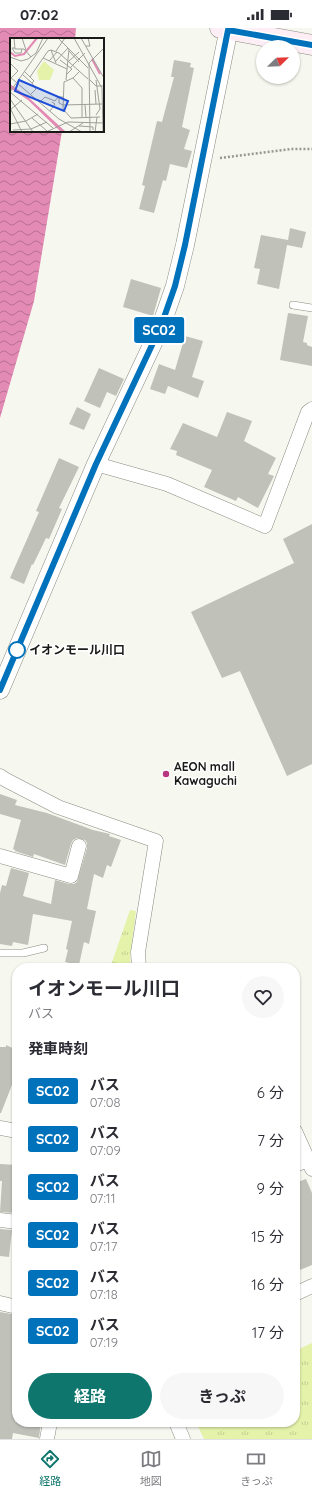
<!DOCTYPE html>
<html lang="ja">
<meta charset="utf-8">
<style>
:root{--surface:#fff;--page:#f7f7f7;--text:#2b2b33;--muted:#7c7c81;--line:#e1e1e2;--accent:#0f766e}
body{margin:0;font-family:Quicksand,"Noto Sans JP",sans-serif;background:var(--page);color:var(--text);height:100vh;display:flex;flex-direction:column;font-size:15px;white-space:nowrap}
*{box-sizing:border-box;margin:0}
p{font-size:13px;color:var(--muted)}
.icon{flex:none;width:22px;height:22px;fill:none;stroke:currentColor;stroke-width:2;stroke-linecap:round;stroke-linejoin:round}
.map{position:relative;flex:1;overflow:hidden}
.sheet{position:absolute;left:12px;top:935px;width:288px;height:464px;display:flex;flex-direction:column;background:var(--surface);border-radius:16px;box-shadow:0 1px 3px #0004}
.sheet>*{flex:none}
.badge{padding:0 8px;border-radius:3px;font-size:14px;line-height:26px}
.needle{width:26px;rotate:67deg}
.buttons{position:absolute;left:256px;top:12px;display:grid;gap:8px}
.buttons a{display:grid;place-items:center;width:44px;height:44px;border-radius:50%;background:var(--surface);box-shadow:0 1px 3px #0004;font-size:20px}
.map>.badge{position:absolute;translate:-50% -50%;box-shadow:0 0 0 2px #fff}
h2{padding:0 16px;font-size:15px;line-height:36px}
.round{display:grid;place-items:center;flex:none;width:42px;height:42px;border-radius:21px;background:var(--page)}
.headline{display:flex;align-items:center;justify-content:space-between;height:68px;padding:0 16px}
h1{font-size:19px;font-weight:700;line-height:30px}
.primary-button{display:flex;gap:8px;margin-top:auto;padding:8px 16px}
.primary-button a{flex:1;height:46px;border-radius:24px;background:var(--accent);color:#fff;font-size:16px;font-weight:700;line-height:46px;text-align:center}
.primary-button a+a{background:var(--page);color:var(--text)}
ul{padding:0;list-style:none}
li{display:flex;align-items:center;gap:12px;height:48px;padding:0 16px}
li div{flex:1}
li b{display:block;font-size:15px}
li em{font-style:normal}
li .badge{min-width:44px;font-weight:700;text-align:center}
.status{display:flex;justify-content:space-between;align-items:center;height:28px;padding:0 20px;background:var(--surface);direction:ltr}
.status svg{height:11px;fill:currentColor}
.tabs{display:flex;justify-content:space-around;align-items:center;height:56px;border-top:1px solid var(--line);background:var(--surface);font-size:11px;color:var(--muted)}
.tabs a{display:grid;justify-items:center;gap:2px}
.tabs .active{color:var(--accent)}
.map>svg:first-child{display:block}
</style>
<div class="status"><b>07:02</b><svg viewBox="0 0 49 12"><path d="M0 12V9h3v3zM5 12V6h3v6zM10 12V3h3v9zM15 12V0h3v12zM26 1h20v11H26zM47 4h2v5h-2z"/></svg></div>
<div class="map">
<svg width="312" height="1411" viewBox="0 0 312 1411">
<defs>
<pattern id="park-tufts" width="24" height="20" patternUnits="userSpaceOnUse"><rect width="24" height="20" fill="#e4f2aa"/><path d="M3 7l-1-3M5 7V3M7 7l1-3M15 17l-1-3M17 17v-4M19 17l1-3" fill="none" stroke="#c3cf92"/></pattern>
<pattern id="water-waves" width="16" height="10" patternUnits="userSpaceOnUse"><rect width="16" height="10" fill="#e38ab5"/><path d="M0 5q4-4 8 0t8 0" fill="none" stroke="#b77092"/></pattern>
</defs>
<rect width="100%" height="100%" fill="#f6f8ef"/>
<!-- park -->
<g fill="url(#park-tufts)">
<path d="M130,882L136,883L130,928L131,940H110Z"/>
<path d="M312,1315V1411H204L196,1394H295V1323Z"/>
</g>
<!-- water -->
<path fill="url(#water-waves)" d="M0,0H76L75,11H11V103H62L34,273L0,390Z"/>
<!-- building -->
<g fill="#c0c2ba">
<path d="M174,32L191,35L190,39L194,40L182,99L190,102L184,121L192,123L187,140L170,136L166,153L163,152L154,185L139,181L145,158L142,157L157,93L162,94L174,49H171Z"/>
<path d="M290,200L306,204L302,220L287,217L279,261L257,256L260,241L254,240L261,207L288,212Z"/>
<path d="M131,251L161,260L153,288L123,279Z"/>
<path d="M288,285L308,288L303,314L307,315V317L312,319V338L280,332Z"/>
<path d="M185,308L203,313L192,349L204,353L198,370L168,358L165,366L150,361L159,336L175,342Z"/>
<path d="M99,340L124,351L116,368L107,364L100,380L84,373Z"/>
<path d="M77,379L91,386L84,402L69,396Z"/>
<path d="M227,384L252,393L244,413L276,430L268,446L274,448L258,480L238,469L236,473L204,459L212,442L176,427L177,423L170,421L183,395L217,409Z"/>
<path d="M59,430L79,439L59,480L62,481L49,511L46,510L33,537L32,536L24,556L10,550L39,484L36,483Z"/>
<path d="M312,496V736L287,748L240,643L222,650L191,584L294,535L283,511Z"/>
<path d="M0,766L17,772L15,777L47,785L93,802L110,806L109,808L121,812L111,839L107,837L103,850L94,846L87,881L96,883L89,916L84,914L79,937L65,934L68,922L66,921L72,893L33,886L28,917L13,914L12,918L0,916V865L2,857L6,858L11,840L29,845L23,868L51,876L55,852L69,856H74L77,854L87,820V815L85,812L77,810L73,812L71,816L65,837L34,826L33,829L15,823V822L13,821L21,792L0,786Z"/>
<path d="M6,1017L17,1022V1044L1,1085H0V1019H6Z"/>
<path d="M0,1136L17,1137V1183H14V1185L0,1184L2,1153H0Z"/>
<path d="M306,1151L312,1165V1237L295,1244V1155Z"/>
<path d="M0,1201L12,1202L9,1229L0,1228Z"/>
<path d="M0,1284L17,1287V1338L13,1366L17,1367V1374L14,1389L16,1390L15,1394H41L39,1410L13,1405L12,1411H0Z"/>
</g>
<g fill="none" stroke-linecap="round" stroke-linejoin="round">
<defs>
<g id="service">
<path d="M293,277L312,280"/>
<path d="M0,925H23L44,920"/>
</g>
<g id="minor">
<path d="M96,436L167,456L265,498L308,384L312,381"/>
<path d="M0,748L6,752L58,779L156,813L138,924L139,940"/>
<path d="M0,828L71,848L79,818"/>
<path d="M0,1100L17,1103"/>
<path d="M295,1103L308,1132"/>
<path d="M295,1137L308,1132L312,1141"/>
<path d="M0,1192L17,1194"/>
<path d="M295,1266L312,1258"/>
<path d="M0,1275L17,1279"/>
<path d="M176,1394L183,1411"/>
<path d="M47,1411L50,1394"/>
</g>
<path id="tertiary" d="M0,662L96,436L161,298L175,258L185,217L229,0"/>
<path id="secondary" d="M220,0L312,17"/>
</defs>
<!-- service casing -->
<use href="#service" stroke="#8b8c84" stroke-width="8"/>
<!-- minor casing -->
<use href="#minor" stroke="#8b8c84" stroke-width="15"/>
<!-- tertiary casing -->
<use href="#tertiary" stroke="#8b8c84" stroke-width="19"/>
<!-- secondary casing -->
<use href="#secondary" stroke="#8b8c84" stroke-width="21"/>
<!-- path -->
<path stroke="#969892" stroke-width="2.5" stroke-dasharray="2 2" stroke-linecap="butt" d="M220,130L291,121H312"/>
<!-- service -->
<use href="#service" stroke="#fff" stroke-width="7"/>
<!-- minor -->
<use href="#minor" stroke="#fff" stroke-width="14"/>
<!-- tertiary -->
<use href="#tertiary" stroke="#fff" stroke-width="18"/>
<!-- secondary -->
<use href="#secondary" stroke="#fdedf4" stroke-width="20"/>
</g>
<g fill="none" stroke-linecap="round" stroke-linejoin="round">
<defs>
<path id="line" d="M0,662L96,436L161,298L175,258L185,217L228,2L312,17"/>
</defs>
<!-- line casing -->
<use href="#line" stroke="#fff" stroke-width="9"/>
<!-- line -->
<use href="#line" stroke="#0072bc" stroke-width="6"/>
</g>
<!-- markers -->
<circle fill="#fff" stroke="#0072bc" stroke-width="2" cx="17" cy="622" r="8"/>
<circle fill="#b7367f" stroke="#fff" stroke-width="1.5" cx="166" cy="746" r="4"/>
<g text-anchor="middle" stroke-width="3" stroke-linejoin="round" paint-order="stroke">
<!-- stop labels -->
<g font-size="12" font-weight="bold" fill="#1a1b18" stroke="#fff" text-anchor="start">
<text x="29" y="626">イオンモール川口</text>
</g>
<!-- poi labels -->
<g font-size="12" font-weight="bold" fill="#1a1b18" stroke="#fff" text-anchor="start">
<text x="174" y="743">AEON mall<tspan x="174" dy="14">Kawaguchi</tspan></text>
</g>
</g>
<!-- overview -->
<g transform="translate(10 10)">
<rect width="94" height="94" fill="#f6f8ef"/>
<path d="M34,23L44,32L40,42H29L27,33Z" fill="#e4f2aa"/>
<path d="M0,46L18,59L56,94H51L18,62L0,50Z" fill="#e38ab5"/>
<path fill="none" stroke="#e38ab5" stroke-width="2" d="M0,14L5,18L14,16L27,0M82,21L90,36"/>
<path fill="none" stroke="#9ea099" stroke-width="1" d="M4,0L5,11H14L21,19M12,0L16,12M48,0L78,30M64,0L92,50L93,94M71,0L94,40M76,8H80L78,0M5,10H2L5,15H11L12,11M41,12L46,25M46,13L55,0M59,13L69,24M0,19L11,23L18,21L26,15L33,0M33,20L57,31M50,22L62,31L57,36M39,23L47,14M59,23L69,14M45,24L58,10M0,25L8,33L1,40M60,30L75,15M70,33L63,40L54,44L53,71L61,80L90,79M15,34L24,43L22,45L26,51L21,56M13,37L22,45M0,39L49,81L72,94M20,39L38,13L41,12L49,15L78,41M63,40L72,50V79M79,41L86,48H94M56,42L59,11M86,42L90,71L86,77M85,52L86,66M0,54L43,90M0,54L38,0M53,59H49V65L53,67L92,66M0,61L23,94M30,64L35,59L45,63L48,59M75,67L76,79M0,70L12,94M0,72L12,62M40,73L45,66L42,64M22,80L37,93M0,86L16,83L28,76M69,88L83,89V92M3,92L21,91L37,84M36,94L58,84L94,85M59,94L73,85M80,94L79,25L94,10M85,94L87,79"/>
<path fill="#1d4ed8" fill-opacity="0.15" stroke="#1d4ed8" stroke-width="2" d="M9,42L58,63L54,73L5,53Z"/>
<rect width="94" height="94" fill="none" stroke="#1a1b18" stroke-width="2"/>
</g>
</svg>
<div class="buttons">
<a><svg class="needle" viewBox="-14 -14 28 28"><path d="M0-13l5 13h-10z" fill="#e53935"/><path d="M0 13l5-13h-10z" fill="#7c7c81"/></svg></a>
</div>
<b class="badge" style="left:159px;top:302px;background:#0072bc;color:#fff">SC02</b>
<section class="sheet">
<div class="headline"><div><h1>イオンモール川口</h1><p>バス</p></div><a class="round"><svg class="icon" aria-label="heart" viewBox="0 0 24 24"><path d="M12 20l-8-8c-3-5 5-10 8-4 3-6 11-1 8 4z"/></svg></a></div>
<h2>発車時刻</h2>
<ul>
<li><span class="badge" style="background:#0072bc;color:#fff">SC02</span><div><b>バス</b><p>07:08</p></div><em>6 分</em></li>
<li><span class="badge" style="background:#0072bc;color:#fff">SC02</span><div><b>バス</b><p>07:09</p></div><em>7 分</em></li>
<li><span class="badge" style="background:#0072bc;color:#fff">SC02</span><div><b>バス</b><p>07:11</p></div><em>9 分</em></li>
<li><span class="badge" style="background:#0072bc;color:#fff">SC02</span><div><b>バス</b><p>07:17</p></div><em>15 分</em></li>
<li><span class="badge" style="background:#0072bc;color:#fff">SC02</span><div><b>バス</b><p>07:18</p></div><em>16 分</em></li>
<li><span class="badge" style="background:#0072bc;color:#fff">SC02</span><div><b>バス</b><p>07:19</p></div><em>17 分</em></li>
</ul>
<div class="primary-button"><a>経路</a><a>きっぷ</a></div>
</section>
</div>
<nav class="tabs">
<a class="active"><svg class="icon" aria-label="directions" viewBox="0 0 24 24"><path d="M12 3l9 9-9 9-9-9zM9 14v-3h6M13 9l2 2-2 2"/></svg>経路</a>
<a><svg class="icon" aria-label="map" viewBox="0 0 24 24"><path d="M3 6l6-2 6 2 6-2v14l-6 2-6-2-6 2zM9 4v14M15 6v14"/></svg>地図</a>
<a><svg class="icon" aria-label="tickets" viewBox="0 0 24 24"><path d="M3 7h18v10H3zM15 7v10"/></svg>きっぷ</a>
</nav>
